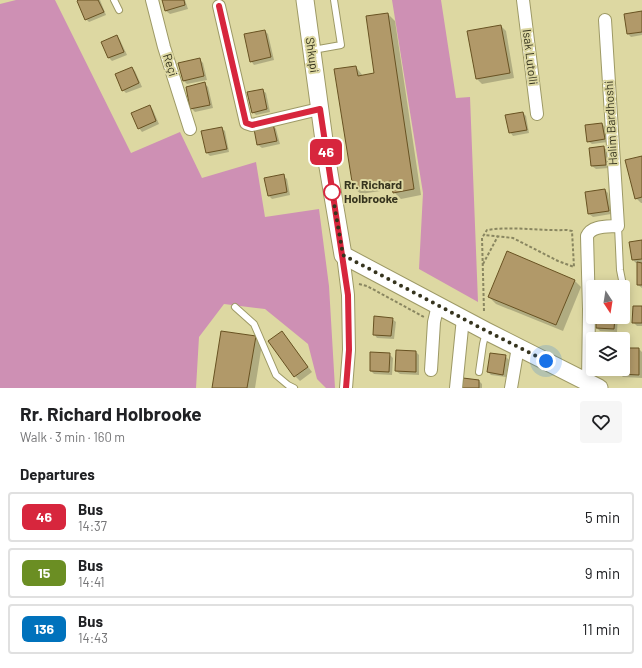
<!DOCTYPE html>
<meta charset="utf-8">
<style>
:root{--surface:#fff;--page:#f6f6f6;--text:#202124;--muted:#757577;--line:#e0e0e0}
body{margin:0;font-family:Barlow,sans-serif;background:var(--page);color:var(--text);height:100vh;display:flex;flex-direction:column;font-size:15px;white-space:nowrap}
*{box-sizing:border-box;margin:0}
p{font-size:13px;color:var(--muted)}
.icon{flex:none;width:22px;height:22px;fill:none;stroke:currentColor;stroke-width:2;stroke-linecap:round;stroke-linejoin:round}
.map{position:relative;height:388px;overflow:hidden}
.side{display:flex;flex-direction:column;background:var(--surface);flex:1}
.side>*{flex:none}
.badge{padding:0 8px;border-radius:6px;font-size:14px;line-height:26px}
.needle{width:26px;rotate:168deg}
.controls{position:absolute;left:586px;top:280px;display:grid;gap:8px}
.controls a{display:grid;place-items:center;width:44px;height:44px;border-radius:4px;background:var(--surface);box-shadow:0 2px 10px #0003;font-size:20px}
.you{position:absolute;width:20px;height:20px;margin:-10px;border:3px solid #fff;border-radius:50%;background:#1a73e8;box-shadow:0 0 0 6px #1a73e833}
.map>.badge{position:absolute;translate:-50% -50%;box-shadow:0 0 0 2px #fff}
h2{padding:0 20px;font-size:15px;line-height:36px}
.round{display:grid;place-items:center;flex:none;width:42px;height:42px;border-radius:4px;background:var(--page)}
.headline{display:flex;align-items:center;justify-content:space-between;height:68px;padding:0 20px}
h1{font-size:19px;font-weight:700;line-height:30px}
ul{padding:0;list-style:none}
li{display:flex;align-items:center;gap:12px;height:50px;margin:0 8px 6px;padding:0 12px;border:2px solid var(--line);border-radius:4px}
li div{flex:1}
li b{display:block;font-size:15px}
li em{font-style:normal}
li .badge{min-width:44px;font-weight:700;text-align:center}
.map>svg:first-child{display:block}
</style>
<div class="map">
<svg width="642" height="388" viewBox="0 0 642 388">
<rect width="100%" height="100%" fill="#ddd8a2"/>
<!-- green -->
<g fill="#ce90b4">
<path d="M16,0H55L131,153L180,132L202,178L256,162L265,217L319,209L329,286L335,388H326L317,379L308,344L265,309L224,304L199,337L196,388H0V4Z"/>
<path d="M392,0H441L456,98L470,97L478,302L419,269L423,193Z"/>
</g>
<!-- shadow -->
<g fill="#0003">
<path d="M81,0H100L106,15L89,22L86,19Z"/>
<path d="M163,0H185L188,9L170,14L166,11Z"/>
<path d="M642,12V35L631,37L628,34Z"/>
<path d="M388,14L395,21L421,195L401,199L394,192L393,189L361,194L354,188L356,67L363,76L376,74Z"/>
<path d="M501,26L506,31L514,78L482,84L477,79Z"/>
<path d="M265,31L268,34L274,60L254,65L251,61Z"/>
<path d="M117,36L120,40L127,55L112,61L109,58L103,42Z"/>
<path d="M199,59L203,63L207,80L187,84L184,81L180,64Z"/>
<path d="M132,68L135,71L142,87L126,93L123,90Z"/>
<path d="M205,84L208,87L213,108L195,112L191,108Z"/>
<path d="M262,90L266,93L270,112L256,115L253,112Z"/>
<path d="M150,106L153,110L159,124L142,132L139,128Z"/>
<path d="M523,113L526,116L529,133L513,136L510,132Z"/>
<path d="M602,124L605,127L608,142L592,144L588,141Z"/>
<path d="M273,125L276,129L280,144L262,148L258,145Z"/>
<path d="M221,128L225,131L229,152L210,156L207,153L202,132Z"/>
<path d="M603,147L607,150L609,168L596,169L592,166L590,149Z"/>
<path d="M642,157V203H641L636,198Z"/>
<path d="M283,176L287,179L290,195L272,199L269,196Z"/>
<path d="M605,190L608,193L611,214L593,217L589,214Z"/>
<path d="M642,241V288L638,285V263H636L633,260Z"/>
<path d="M574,280L581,287L563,331L496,304L489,297Z"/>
<path d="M642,307V326H637L633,322Z"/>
<path d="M597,317H618L617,332L600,331L597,328Z"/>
<path d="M392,319L396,322L394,339L377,338L374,334Z"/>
<path d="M255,337L262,344L255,388H213Z"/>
<path d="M287,338L312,372L300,381L295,376Z"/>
<path d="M623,349H639L642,352V378L623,377L620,374V369H623Z"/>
<path d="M416,352L419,355V375L400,374L396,371Z"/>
<path d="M389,354L393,358L392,375L374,374L371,371Z"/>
<path d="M505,356L509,360L506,377L491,375L488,372Z"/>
<path d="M479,381L482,384V388H463Z"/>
</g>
<!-- building -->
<g fill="#b19969" stroke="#685222">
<path d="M78,0H98L104,12L85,20L77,1Z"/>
<path d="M162,0H184L185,5L165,11Z"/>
<path d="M642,11V32L627,34L624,14Z"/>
<path d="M388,13L414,189L393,193L391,181L353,188L334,69L356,66L358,76L374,73L366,16Z"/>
<path d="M501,25L510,73L476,79L467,31Z"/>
<path d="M265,30L271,57L250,62L244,34Z"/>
<path d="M117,35L124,52L108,58L101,42Z"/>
<path d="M200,58L204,76L183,81L178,63Z"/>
<path d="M132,67L139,83L122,91L115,74Z"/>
<path d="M205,82L210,105L190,109L186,87Z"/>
<path d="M263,89L267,109L252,113L247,92Z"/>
<path d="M150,105L156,121L138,129L131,113Z"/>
<path d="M523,112L527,130L509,133L505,115Z"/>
<path d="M602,123L605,139L587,142L585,125Z"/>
<path d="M273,124L277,141L257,145L254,129Z"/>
<path d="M222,127L227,149L206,153L201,131Z"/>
<path d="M604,146L606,165L591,166L589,148Z"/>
<path d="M642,156V197L635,199L625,160Z"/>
<path d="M284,174L287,192L268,196L264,178Z"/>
<path d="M605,189L609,211L588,214L585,192Z"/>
<path d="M642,240V259L632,260L629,242Z"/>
<path d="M507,251L575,280L556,325L488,297Z"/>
<path d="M637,262L642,263V285H637Z"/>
<path d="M633,306H642V323H632Z"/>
<path d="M374,316L393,318L391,336L373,335Z"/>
<path d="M596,317H615L614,329L596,328Z"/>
<path d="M221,331L256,336L247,388H212Z"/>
<path d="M282,331L308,367L294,377L268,341Z"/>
<path d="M595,334L615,335V339H595Z"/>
<path d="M623,348H639V375L619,374V369H623Z"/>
<path d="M396,350L416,351V372L395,371Z"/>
<path d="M370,352L390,353L389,372L370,371Z"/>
<path d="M490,353L506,355L503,375L487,372Z"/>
<path d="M463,378L479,380V388H462Z"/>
</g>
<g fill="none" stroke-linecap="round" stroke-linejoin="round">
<defs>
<g id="lane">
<path d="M114,0L119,10"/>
<path d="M313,50L341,45L334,0"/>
<path d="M618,226L620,270L623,285"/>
<path d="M235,307L254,324L276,375L288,385L294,388"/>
<path d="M479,372L483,344L486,332"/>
</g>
<g id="street">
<path d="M152,0L164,47L190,129"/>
<path d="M523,0L537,114"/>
<path d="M219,6L246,123L252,125L319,109"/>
<path d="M343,255L348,295L349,350L346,388"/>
<path d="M431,370L434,322L438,305"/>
<path d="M588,382L589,309L587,236C592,225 608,227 618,226L605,20"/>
<path d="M456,388L463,318"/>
<path d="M511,388L518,347"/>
</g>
<path id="secondary" d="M305,0L326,155L343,255L486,331L599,388"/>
</defs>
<!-- lane casing -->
<use href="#lane" stroke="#9d9965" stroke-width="8"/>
<!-- street casing -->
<use href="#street" stroke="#9d9965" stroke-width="14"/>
<!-- secondary casing -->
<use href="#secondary" stroke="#9d9965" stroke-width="19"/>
<!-- path -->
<g stroke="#898660" stroke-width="2" stroke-dasharray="3 2" stroke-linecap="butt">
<path d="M483,264L498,236"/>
<path d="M359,284L367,286L424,317"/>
<path d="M484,311L482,238L487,230C513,226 540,231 567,230L572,231L574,267L558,261L513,238L484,235"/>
</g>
<!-- lane -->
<use href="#lane" stroke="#fff" stroke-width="6"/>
<!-- street -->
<use href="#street" stroke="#fff" stroke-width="12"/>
<!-- secondary -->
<use href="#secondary" stroke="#fff" stroke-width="17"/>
</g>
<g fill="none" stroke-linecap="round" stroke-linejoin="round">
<defs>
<path id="line" d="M219,6L246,123L252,125L320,109L348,295L349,350L346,388"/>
</defs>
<!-- line casing -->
<use href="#line" stroke="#fff" stroke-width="9"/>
<!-- line -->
<use href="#line" stroke="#d7263d" stroke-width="6"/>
<!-- walk -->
<path stroke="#36341e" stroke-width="4" stroke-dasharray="0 7.2" d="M332,192L343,255L479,327L546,361"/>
</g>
<!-- markers -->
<circle fill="#fff" stroke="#d7263d" stroke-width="2" cx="332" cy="192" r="8"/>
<g text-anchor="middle" stroke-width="4" stroke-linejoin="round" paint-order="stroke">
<!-- street labels -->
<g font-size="12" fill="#36341e" stroke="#ddd8a2">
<text transform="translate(312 55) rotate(82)" y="4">Shkupi</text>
<text transform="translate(530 57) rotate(83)" y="4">Isak Lutolli</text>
<text transform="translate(170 65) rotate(72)" y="4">Reçi</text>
<text transform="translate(611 123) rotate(-93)" y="4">Halim Bardhoshi</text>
</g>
<!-- stop labels -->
<g font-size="12" font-weight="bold" fill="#36341e" stroke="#ddd8a2" text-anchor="start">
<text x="344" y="189">Rr. Richard<tspan x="344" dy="14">Holbrooke</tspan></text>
</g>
</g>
</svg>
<div class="controls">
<a><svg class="needle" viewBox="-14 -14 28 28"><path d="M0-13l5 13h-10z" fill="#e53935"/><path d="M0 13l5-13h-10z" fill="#757577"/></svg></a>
<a><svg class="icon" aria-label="layers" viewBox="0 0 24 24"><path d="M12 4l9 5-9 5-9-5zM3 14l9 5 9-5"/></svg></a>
</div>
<div class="you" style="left:546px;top:361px"></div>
<b class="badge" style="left:326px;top:152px;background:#d7263d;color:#fff">46</b>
</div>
<section class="side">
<div class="headline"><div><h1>Rr. Richard Holbrooke</h1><p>Walk · 3 min · 160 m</p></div><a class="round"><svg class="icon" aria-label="heart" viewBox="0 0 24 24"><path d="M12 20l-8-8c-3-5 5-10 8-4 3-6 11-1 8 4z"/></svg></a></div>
<h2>Departures</h2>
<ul>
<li><span class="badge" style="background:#d7263d;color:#fff">46</span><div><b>Bus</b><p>14:37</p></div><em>5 min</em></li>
<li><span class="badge" style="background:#6b8e23;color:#fff">15</span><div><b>Bus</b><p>14:41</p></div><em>9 min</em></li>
<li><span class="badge" style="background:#0072bc;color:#fff">136</span><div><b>Bus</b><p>14:43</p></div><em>11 min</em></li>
</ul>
</section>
